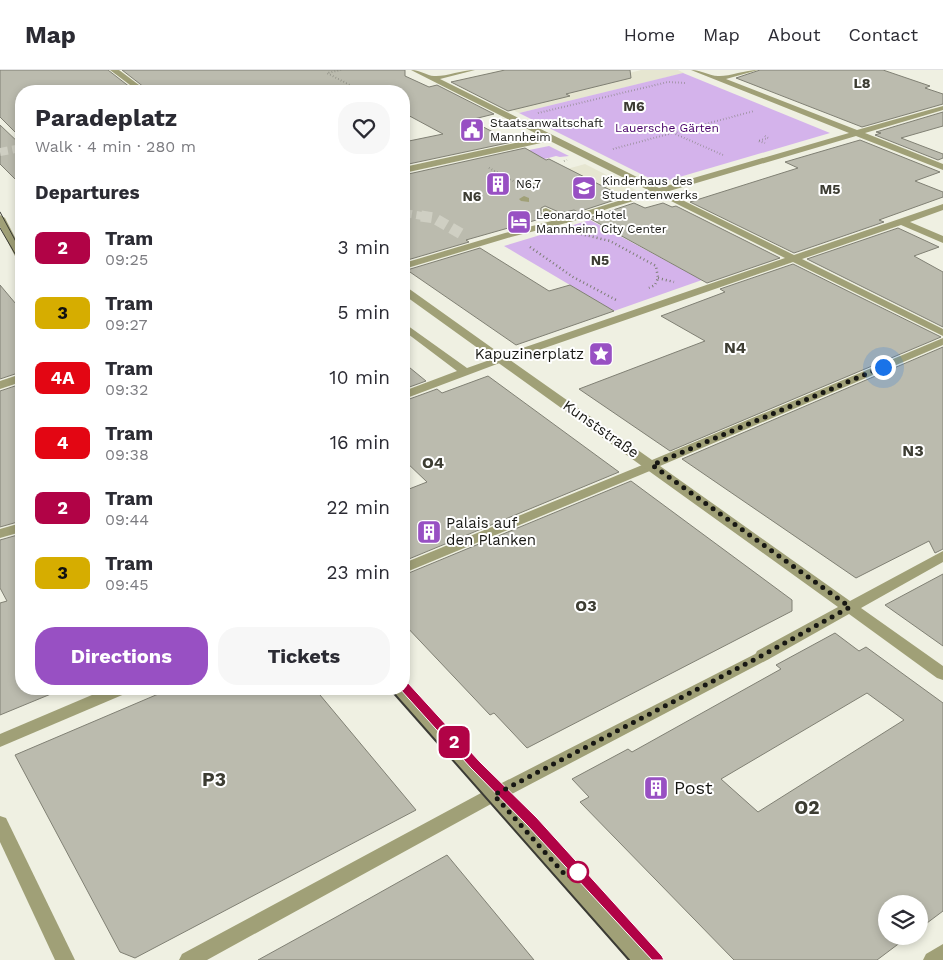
<!DOCTYPE html>
<meta charset="utf-8">
<style>
:root{--surface:#fff;--page:#f7f7f7;--text:#2b2b33;--muted:#7c7c81;--line:#e1e1e2;--accent:#9850c3}
body{margin:0;font-family:"Work Sans",sans-serif;background:var(--page);color:var(--text);height:100vh;display:flex;flex-direction:column;font-size:19px;white-space:nowrap}
*{box-sizing:border-box;margin:0}
p{font-size:16px;color:var(--muted)}
.icon{flex:none;width:28px;height:28px;fill:none;stroke:currentColor;stroke-width:2;stroke-linecap:round;stroke-linejoin:round}
.map{position:relative;flex:1;overflow:hidden}
.details{position:absolute;left:15px;top:15px;width:395px;height:610px;display:flex;flex-direction:column;background:var(--surface);border-radius:20px;box-shadow:0 2px 8px #0003}
.details>*{flex:none}
.badge{padding:0 10px;border-radius:8px;font-size:18px;line-height:32px}
.tools{position:absolute;left:878px;top:825px;display:grid;gap:10px}
.tools a{display:grid;place-items:center;width:50px;height:50px;border-radius:50%;background:var(--surface);box-shadow:0 2px 8px #0003;font-size:25px}
.you{position:absolute;width:25px;height:25px;margin:-12px;border:4px solid #fff;border-radius:50%;background:#1a73e8;box-shadow:0 0 0 8px #1a73e833}
.map>.badge{position:absolute;translate:-50% -50%;box-shadow:0 0 0 2px #fff}
h2{padding:0 20px;font-size:19px;line-height:45px}
.round{display:grid;place-items:center;flex:none;width:52px;height:52px;border-radius:20px;background:var(--page)}
.summary{display:flex;align-items:center;justify-content:space-between;height:85px;padding:0 20px}
h1{font-size:24px;font-weight:700;line-height:38px}
.cta{display:flex;gap:10px;margin-top:auto;padding:10px 20px}
.cta a{flex:1;height:58px;border-radius:20px;background:var(--accent);color:#fff;font-size:20px;font-weight:700;line-height:58px;text-align:center}
.cta a+a{background:var(--page);color:var(--text)}
ul{padding:0;list-style:none}
li{display:flex;align-items:center;gap:15px;height:65px;padding:0 20px}
li div{flex:1}
li b{display:block;font-size:19px}
li em{font-style:normal}
li .badge{min-width:55px;font-weight:700;text-align:center}
header{display:flex;align-items:center;gap:30px;box-sizing:border-box;height:70px;padding:0 25px;background:var(--surface);border-bottom:1px solid var(--line)}
header strong{font-size:24px}
nav{display:flex;gap:28px;margin-inline-start:auto;font-size:18px}
.map>svg:first-child{display:block}
</style>
<header>
<strong>Map</strong>
<nav><a>Home</a><a>Map</a><a>About</a><a>Contact</a></nav>
</header>
<div class="map">
<svg width="943" height="890" viewBox="0 0 943 890">
<rect width="100%" height="100%" fill="#eff0e2"/>
<!-- built -->
<g fill="#e6e6d1">
<path d="M505,0L626,4L641,0H678L684,3L519,43L454,12Z"/>
<path d="M585,94L636,120L573,138L524,111Z"/>
</g>
<!-- green -->
<g fill="#d4b3eb">
<path d="M683,3L830,63L659,113L519,43Z"/>
<path d="M549,76L569,86L560,87L556,86L533,92L499,86Z"/>
<path d="M590,150L702,210L614,241L504,176Z"/>
</g>
<!-- building -->
<g fill="#bbbbae" stroke="#808074" fill-rule="evenodd">
<path d="M0,0H108L135,21H21V68L0,47Z"/>
<path d="M122,0H405V6L429,17L437,15L494,44L470,50L512,72L404,95V72L443,64L404,43V21H149Z"/>
<path d="M505,0H630L631,8L566,24L570,26L508,41L451,12Z"/>
<path d="M760,0H883L930,16L925,18L943,24V34L862,57L736,8Z"/>
<path d="M943,42V56L901,68L943,84V88L938,90L875,65L881,63L876,62Z"/>
<path d="M0,55L21,75V115L0,94Z"/>
<path d="M860,70L940,102L915,111L943,122V127L879,150L884,152L794,183L690,132L798,98L785,92Z"/>
<path d="M525,78L546,90L549,89L624,127L578,142L574,140L561,143L545,136L541,138V143L547,147L466,170L469,172L404,191V105Z"/>
<path d="M634,133L645,138L663,133L672,137L676,136L780,188L707,213L589,148Z"/>
<path d="M898,158L939,177L914,186L943,202V257L807,189Z"/>
<path d="M480,178L549,221L570,215L614,241L516,275L407,200Z"/>
<path d="M793,194L941,267L670,381L579,319L705,271L661,246L725,222L720,219Z"/>
<path d="M0,215L21,240V302L0,309Z"/>
<path d="M943,277V479L935,483L929,471L856,508L682,389Z"/>
<path d="M404,293L426,311L404,319Z"/>
<path d="M488,306L619,402L404,491V421L427,412L404,390V331L437,319L442,323Z"/>
<path d="M21,314V451L0,457V321Z"/>
<path d="M631,411L792,530V541L527,678L494,643L490,645L404,554V505Z"/>
<path d="M21,464V619H63L0,645V533L7,531L0,518V470Z"/>
<path d="M943,504V576L885,535Z"/>
<path d="M835,563L859,581L866,577L943,633V841L919,859V834H886V866H909L877,890H734L580,732L589,727L572,709L628,679L632,682L781,599L776,595ZM867,623L904,650L758,742L721,709Z"/>
<path d="M170,619H315L416,740L135,888L120,882L15,685Z"/>
<path d="M447,785L534,890H258L338,846Z"/>
</g>
<g fill="none" stroke-linecap="round" stroke-linejoin="round">
<!-- pedestrian-tunnel-far1 -->
<g stroke="#cfcfc3" stroke-width="8" stroke-dasharray="8 4.5" stroke-linecap="butt">
<path d="M0,82L21,78"/>
<path d="M404,143L428,147"/>
</g>
<!-- pedestrian-tunnel -->
<path stroke="#cfcfc3" stroke-width="11" stroke-dasharray="11 5.5" stroke-linecap="butt" d="M421,146L434,148L463,165"/>
<!-- path-far1 -->
<g stroke="#7c7d74" stroke-width="2" stroke-dasharray="0.5 2.5" stroke-linecap="butt">
<path d="M341,0L327,3L361,21"/>
<path d="M538,43L668,12L686,13"/>
<path d="M404,45L410,48"/>
<path d="M673,63L723,85"/>
<path d="M765,66L768,68L758,71L765,73"/>
<path d="M613,79L754,41"/>
<path d="M489,98L519,114"/>
</g>
<!-- path -->
<g stroke="#7c7d74" stroke-width="2.5" stroke-dasharray="1 3" stroke-linecap="butt">
<path d="M581,164L610,171L656,196L658,208L655,215L649,218"/>
<path d="M530,177L573,207L618,231"/>
<path d="M658,208L674,212"/>
</g>
<!-- service -->
<g fill="#a0a077" fill-rule="evenodd">
<path d="M524,126L529,128V132L521,131L519,129Z"/>
<path d="M546,138L568,149L570,151L568,153H562L543,143V139Z"/>
</g>
<!-- pedestrian -->
<g fill="#a0a077" fill-rule="evenodd">
<path d="M0,145L5,148L21,179V191L16,188L0,157Z"/>
<path d="M404,253L467,298L501,286L507,289L505,291L404,329V321L457,301L404,261Z"/>
<path d="M21,304V312L0,319V311Z"/>
<path d="M652,391L659,395L657,398L404,503V493Z"/>
<path d="M21,453V462L0,468V459Z"/>
<path d="M763,580L769,581L771,585L769,589L506,727L648,884L651,890H628L491,734L207,890H179L182,884L481,723L391,619H404L405,615L496,716Z"/>
<path d="M106,619H129L127,623L0,677V664Z"/>
<path d="M943,874V890H923L926,884Z"/>
</g>
<!-- minor -->
<g fill="#a0a077" fill-rule="evenodd">
<path d="M110,0H119L147,21H138Z"/>
<path d="M411,0C421,0 427,6 434,6C445,7 461,0 475,0L440,9L659,118L849,63L691,0C702,0 709,6 718,6C727,7 745,0 758,0L726,9L857,60L943,36V40L865,63L943,94V100L856,66L666,122L794,185L943,134V140L910,152L943,166V173L901,155L802,189L943,259V266L793,192L510,290L652,390L943,268V275L660,396L850,531L943,481V492L861,538L943,596V610L937,608L849,544L769,589L763,590L757,589L755,585L757,581L838,537L404,225V217L408,218L502,285L785,188L657,124L610,138L574,151L511,167L404,199V193L505,163L567,147L650,121L550,71L404,103V97L543,67Z"/>
<path d="M0,746L6,748L75,890H55L0,772Z"/>
</g>
<!-- tram-far1 -->
<g stroke="#3b3b35" stroke-width="1">
<path d="M0,142L21,181"/>
<path d="M0,158L21,194"/>
</g>
<!-- tram -->
<g stroke="#3b3b35" stroke-width="2">
<path d="M404,616L475,695L532,751L657,890"/>
<path d="M390,619L629,890"/>
</g>
<!-- path-bridge -->
<path stroke="#7c7d74" stroke-width="2" stroke-dasharray="0.5 2.5" stroke-linecap="butt" d="M564,91L567,90"/>
</g>
<!-- line -->
<path fill="#b10346" stroke="#fff" d="M404,612L408,613L480,692L537,748L662,886L664,890H652L527,755L471,698L400,619L398,616Z"/>
<g fill="none" stroke-linecap="round" stroke-linejoin="round">
<!-- walk -->
<path stroke="#171713" stroke-width="5" stroke-dasharray="0 9" d="M578,802L567,807L494,725L763,585L850,537L652,395L883,297"/>
</g>
<!-- icons -->
<defs>
<symbol id="civic-square" viewBox="-11 -11 22 22"><rect x="-9" y="-9" width="18" height="18" rx="4" fill="#9850c3" stroke="#fff"/><path d="M-.6-6.5H3V-4.5H.6V-3L4-1V1h2V6H-6V1h2V-1L-.6-3ZM-1.2 2.5V6h2.4V2.5Z" fill="#fff"/></symbol>
<symbol id="building-square" viewBox="-11 -11 22 22"><rect x="-9" y="-9" width="18" height="18" rx="4" fill="#9850c3" stroke="#fff"/><path d="M-4-6H4V6H1V3H-1V6H-4ZM-2.5-4.3h1.7v1.8h-1.7ZM.8-4.3h1.7v1.8H.8ZM-2.5-1h1.7V.8h-1.7ZM.8-1h1.7V.8H.8Z" fill="#fff"/></symbol>
<symbol id="school-square" viewBox="-11 -11 22 22"><rect x="-9" y="-9" width="18" height="18" rx="4" fill="#9850c3" stroke="#fff"/><path d="M0-5L7-2L0 1L-7-2ZM-4 1L0 2.5L4 1V4Q0 6-4 4Z" fill="#fff"/></symbol>
<symbol id="hotel-square" viewBox="-11 -11 22 22"><rect x="-9" y="-9" width="18" height="18" rx="4" fill="#9850c3" stroke="#fff"/><path d="M-6-4.5h1.5V1H6V5H4.5V3h-9V5H-6ZM-4 0a1.8 1.8 0 1 1 3.6 0ZM.5 0V-2.5h3Q6-2.5 6 0Z" fill="#fff"/></symbol>
<symbol id="sight-square" viewBox="-11 -11 22 22"><rect x="-9" y="-9" width="18" height="18" rx="4" fill="#9850c3" stroke="#fff"/><path d="M0-6L1.8-2.2L6-1.7L2.9 1.2L3.7 5.4L0 3.3L-3.7 5.4L-2.9 1.2L-6-1.7L-1.8-2.2Z" fill="#fff"/></symbol>
</defs>
<g fill-rule="evenodd">
<use href="#civic-square" x="458" y="46" width="28" height="28"/>
<use href="#building-square" x="484" y="100" width="28" height="28"/>
<use href="#school-square" x="570" y="104" width="28" height="28"/>
<use href="#hotel-square" x="505" y="138" width="28" height="28"/>
<use href="#sight-square" x="587" y="270" width="28" height="28"/>
<use href="#building-square" x="415" y="448" width="28" height="28"/>
<use href="#building-square" x="642" y="704" width="28" height="28"/>
</g>
<!-- markers -->
<circle fill="#fff" stroke="#b10346" stroke-width="2.5" cx="578" cy="802" r="10"/>
<g text-anchor="middle" stroke-width="4" stroke-linejoin="round" paint-order="stroke">
<!-- far-poi labels -->
<g font-size="12" fill="#171713" stroke="#fff" text-anchor="start">
<text x="490" y="57">Staatsanwaltschaft<tspan x="490" dy="14">Mannheim</tspan></text>
<text x="602" y="115">Kinderhaus des<tspan x="602" dy="14">Studentenwerks</tspan></text>
<text x="516" y="118">N6,7</text>
<text x="536" y="149">Leonardo Hotel<tspan x="536" dy="14">Mannheim City Center</tspan></text>
</g>
<!-- far-park labels -->
<g font-size="12" fill="#490269" stroke="#fff">
<text x="667" y="62">Lauersche Gärten</text>
</g>
<!-- far-neighbourhood labels -->
<g font-size="14" font-weight="bold" fill="#3c3c32" stroke="#fff">
<text x="862" y="18">L8</text>
<text x="634" y="41">M6</text>
<text x="830" y="124">M5</text>
<text x="472" y="131">N6</text>
<text x="600" y="195">N5</text>
</g>
<!-- poi labels -->
<g font-size="15" fill="#171713" stroke="#fff" text-anchor="end">
<text x="584" y="289">Kapuzinerplatz</text>
<text x="446" y="458" text-anchor="start">Palais auf<tspan x="446" dy="17">den Planken</tspan></text>
</g>
<!-- street labels -->
<g font-size="15" fill="#171713" stroke="#fff">
<text transform="translate(601 359) rotate(35)" y="5">Kunststraße</text>
</g>
<!-- neighbourhood labels -->
<g font-size="16" font-weight="bold" fill="#3c3c32" stroke="#fff">
<text x="735" y="283">N4</text>
<text x="913" y="386">N3</text>
<text x="433" y="398">O4</text>
<text x="586" y="541">O3</text>
</g>
<!-- near-poi labels -->
<g font-size="18" fill="#171713" stroke="#fff" text-anchor="start">
<text x="674" y="724">Post</text>
</g>
<!-- near-neighbourhood labels -->
<g font-size="19" font-weight="bold" fill="#3c3c32" stroke="#fff">
<text x="214" y="716">P3</text>
<text x="807" y="744">O2</text>
</g>
</g>
</svg>
<div class="tools">
<a><svg class="icon" aria-label="layers" viewBox="0 0 24 24"><path d="M12 4l9 5-9 5-9-5zM3 14l9 5 9-5"/></svg></a>
</div>
<div class="you" style="left:883px;top:297px"></div>
<b class="badge" style="left:454px;top:672px;background:#b10346;color:#fff">2</b>
<section class="details">
<div class="summary"><div><h1>Paradeplatz</h1><p>Walk · 4 min · 280 m</p></div><a class="round"><svg class="icon" aria-label="heart" viewBox="0 0 24 24"><path d="M12 20l-8-8c-3-5 5-10 8-4 3-6 11-1 8 4z"/></svg></a></div>
<h2>Departures</h2>
<ul>
<li><span class="badge" style="background:#b10346;color:#fff">2</span><div><b>Tram</b><p>09:25</p></div><em>3 min</em></li>
<li><span class="badge" style="background:#d6ad00;color:#111">3</span><div><b>Tram</b><p>09:27</p></div><em>5 min</em></li>
<li><span class="badge" style="background:#e30613;color:#fff">4A</span><div><b>Tram</b><p>09:32</p></div><em>10 min</em></li>
<li><span class="badge" style="background:#e30613;color:#fff">4</span><div><b>Tram</b><p>09:38</p></div><em>16 min</em></li>
<li><span class="badge" style="background:#b10346;color:#fff">2</span><div><b>Tram</b><p>09:44</p></div><em>22 min</em></li>
<li><span class="badge" style="background:#d6ad00;color:#111">3</span><div><b>Tram</b><p>09:45</p></div><em>23 min</em></li>
</ul>
<div class="cta"><a>Directions</a><a>Tickets</a></div>
</section>
</div>
